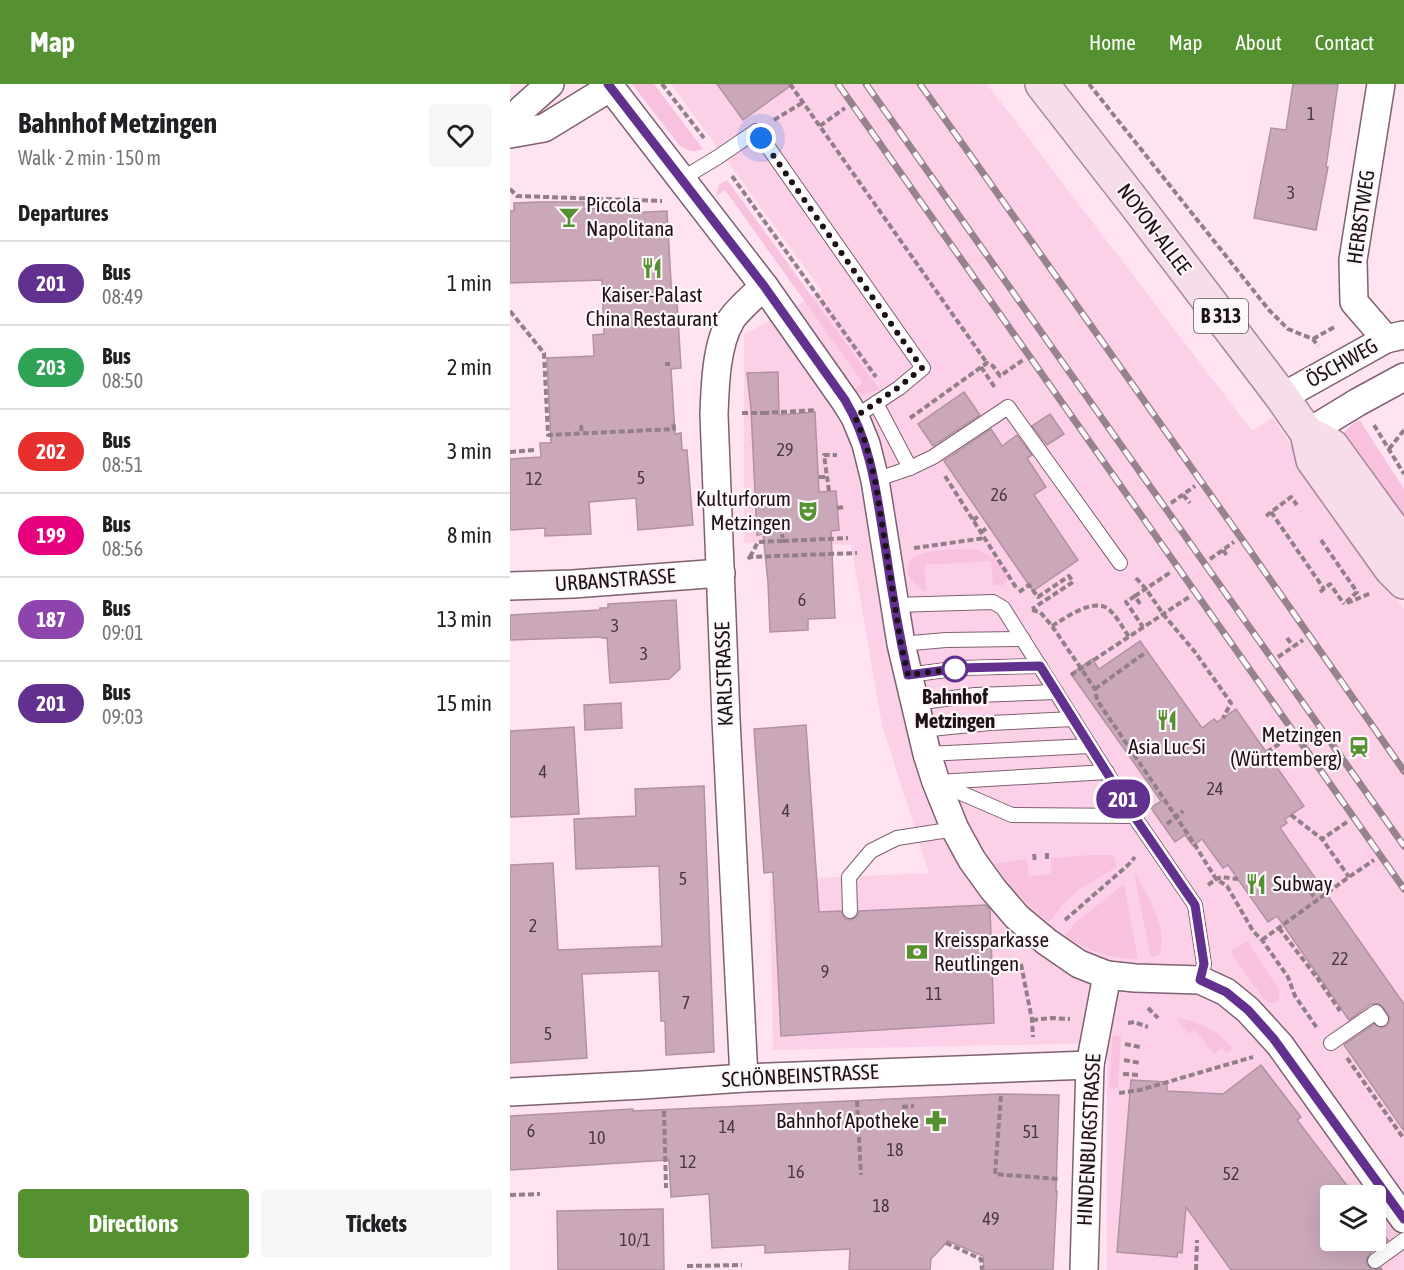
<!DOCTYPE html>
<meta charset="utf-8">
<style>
:root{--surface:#fff;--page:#f6f6f6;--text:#202124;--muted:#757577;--line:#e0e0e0;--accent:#559130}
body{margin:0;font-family:"Asap Condensed",sans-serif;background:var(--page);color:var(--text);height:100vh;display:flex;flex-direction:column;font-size:22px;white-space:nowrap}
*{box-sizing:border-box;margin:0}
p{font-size:20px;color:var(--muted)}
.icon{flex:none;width:33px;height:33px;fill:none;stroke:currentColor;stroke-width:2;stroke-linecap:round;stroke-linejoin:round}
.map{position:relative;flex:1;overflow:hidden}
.details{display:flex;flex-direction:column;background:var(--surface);width:510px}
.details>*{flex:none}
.badge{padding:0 12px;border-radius:20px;font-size:21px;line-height:39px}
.controls{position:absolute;left:810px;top:1101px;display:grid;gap:12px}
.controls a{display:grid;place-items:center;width:66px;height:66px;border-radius:6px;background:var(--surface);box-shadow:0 6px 24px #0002;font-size:30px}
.you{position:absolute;width:30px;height:30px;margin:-15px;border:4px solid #fff;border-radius:50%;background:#1a73e8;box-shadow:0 0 0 9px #1a73e833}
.map>.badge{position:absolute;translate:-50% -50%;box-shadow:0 0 0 3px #fff}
h2{padding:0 18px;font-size:22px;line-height:54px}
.round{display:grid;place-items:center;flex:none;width:63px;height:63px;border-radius:6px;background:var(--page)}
.summary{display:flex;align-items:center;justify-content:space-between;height:102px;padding:0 18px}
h1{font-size:28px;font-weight:700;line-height:45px}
.cta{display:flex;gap:12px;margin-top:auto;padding:12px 18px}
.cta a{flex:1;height:69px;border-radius:6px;background:var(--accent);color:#fff;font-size:24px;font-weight:700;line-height:69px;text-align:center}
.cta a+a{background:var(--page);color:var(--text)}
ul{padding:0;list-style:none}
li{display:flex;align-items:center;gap:18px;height:84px;padding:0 18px;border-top:2px solid var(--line)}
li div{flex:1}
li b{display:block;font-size:22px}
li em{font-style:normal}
li .badge{min-width:66px;font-weight:700;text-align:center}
header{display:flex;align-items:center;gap:36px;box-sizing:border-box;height:84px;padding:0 30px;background:var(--accent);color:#fff}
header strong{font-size:28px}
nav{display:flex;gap:33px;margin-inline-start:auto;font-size:21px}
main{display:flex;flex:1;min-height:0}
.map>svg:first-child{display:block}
</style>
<header>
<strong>Map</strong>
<nav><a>Home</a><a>Map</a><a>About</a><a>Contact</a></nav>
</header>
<main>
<section class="details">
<div class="summary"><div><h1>Bahnhof Metzingen</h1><p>Walk · 2 min · 150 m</p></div><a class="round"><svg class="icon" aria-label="heart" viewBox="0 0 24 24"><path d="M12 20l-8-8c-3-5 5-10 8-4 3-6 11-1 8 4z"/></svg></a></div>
<h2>Departures</h2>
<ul>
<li><span class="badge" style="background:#62308e;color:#fff">201</span><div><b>Bus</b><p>08:49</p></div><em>1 min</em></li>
<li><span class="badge" style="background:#2ea355;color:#fff">203</span><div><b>Bus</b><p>08:50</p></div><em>2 min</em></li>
<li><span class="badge" style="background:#e72f2d;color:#fff">202</span><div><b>Bus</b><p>08:51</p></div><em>3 min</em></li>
<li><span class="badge" style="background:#e6007e;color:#fff">199</span><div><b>Bus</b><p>08:56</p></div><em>8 min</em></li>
<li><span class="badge" style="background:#8e44ad;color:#fff">187</span><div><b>Bus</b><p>09:01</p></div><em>13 min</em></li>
<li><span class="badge" style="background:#62308e;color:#fff">201</span><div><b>Bus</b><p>09:03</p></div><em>15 min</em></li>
</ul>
<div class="cta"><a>Directions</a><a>Tickets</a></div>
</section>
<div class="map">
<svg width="894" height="1186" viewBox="0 0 894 1186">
<rect width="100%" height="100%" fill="#ffe3f1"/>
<!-- built -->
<path fill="#fcd1e7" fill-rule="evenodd" d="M161,0H477L742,347L763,334L894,525V1186H597V959L263,966L260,796L419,789L372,641L341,461L234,458V251L312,207ZM820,1112H866V1156H820Z"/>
<!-- green -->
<g fill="#f8c2df">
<path d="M122,0H144L193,65C184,69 178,67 170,62Z"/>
<path d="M217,96L370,306L353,310L344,306L353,299L215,106L206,112L209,101Z"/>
<path d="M847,336L851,337L852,340L894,405V442L831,351Z"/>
<path d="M464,465C478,470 502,480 496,499L493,501H483L481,477L415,481L416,508C407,501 396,495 398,482C402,463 449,466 464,465Z"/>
<path d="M580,771H603L607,783L569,806L553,820L539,838C517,822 500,802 484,780L517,775L519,792L541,790V774Z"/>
<path d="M626,790C637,811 660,848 649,871L641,873L624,791Z"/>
<path d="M614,800L628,875C601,876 576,866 555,852L565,839Z"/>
<path d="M737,857L770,907L768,918L761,919L753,914L720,868Z"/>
<path d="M666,934C691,938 706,946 723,964L717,969L712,964L704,970L685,946L679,950Z"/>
<path d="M603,951L611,952L608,1004L599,1003Z"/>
</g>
<!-- building -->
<g fill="#caa8ba" stroke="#b191a2" stroke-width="1.5">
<path d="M207,0H283L233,36Z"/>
<path d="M783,0H828L816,83H818L806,146L744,134L761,44L776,46Z"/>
<path d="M29,118H74V125L118,123V129L157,127L162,217H167L171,284L161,285L165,350L171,349L172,366H177L183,441L128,446L126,414L79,418L81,450L35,452V444L0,446V375L31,373L30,359H41L37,274L84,272L83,251L94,250L92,196L0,199V127H4V119Z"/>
<path d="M268,288L269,331L305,328L309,408L326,407L329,446L321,447L325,534L298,535V546L260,548L258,498L253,450L247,451L241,325L237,289Z"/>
<path d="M454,308L470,331L423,362L408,340Z"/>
<path d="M540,330L554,350L537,361L522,342Z"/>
<path d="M481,345L492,362L507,351L522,371L517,374L536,403L524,411L568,476L523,507L434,377Z"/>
<path d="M166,516L170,585L159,595L100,599L97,554H92L91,553L0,556V531L90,526V524H98V520Z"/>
<path d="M630,557L692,644L704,635L707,638L726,625L794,722L775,735L777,739L770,744L894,920V1047L834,961L864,940L871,944L877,942L879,938L880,934L873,923L869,920H861L839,936L767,832L758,838L718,781L713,784L692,755L683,762L675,751L665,758L641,724L651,717L561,590L582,575L589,585Z"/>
<path d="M111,619L112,644L75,646L74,621Z"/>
<path d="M296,641L309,828L331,827L335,835L341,836L348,832L349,827L476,821L480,825L484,939L271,952L263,788L254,789L244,645Z"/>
<path d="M64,643L69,730L0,733V647Z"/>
<path d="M194,702L204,968L156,971L155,937H151L149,887L72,890L77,974L0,979V781L43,779L48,866L152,862L149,782L66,785L64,735L126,732L125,705Z"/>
<path d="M751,981L791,1033L787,1036L845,1112H820V1156H866V1140L878,1156L860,1169L857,1174L856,1179L861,1185L865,1186L871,1184L872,1186H721L676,1123L672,1169L668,1168L667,1173L607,1168L621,996L657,998V1007L713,1010Z"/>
<path d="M489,1010L549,1011L546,1107H547L543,1186H474L473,1172L438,1157L421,1175L420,1186H339L340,1165L255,1169V1161L202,1164L199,1110L161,1113L159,1076L0,1086V1032L123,1025V1027Z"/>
<path d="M153,1125L154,1186H48L47,1127Z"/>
</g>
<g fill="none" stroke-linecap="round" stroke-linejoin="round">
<defs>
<g id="service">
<path d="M170,96L208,73L246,47L251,53L413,284L389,304L345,333"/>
<path d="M366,319L400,384"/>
<path d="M365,396L400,384L423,373L498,323L610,479"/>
<path d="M384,521L483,518L493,524L624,732L685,821L694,880L690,896"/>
<path d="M391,560L436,556L513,555"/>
<path d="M398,591L451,584L530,582"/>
<path d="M405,619L465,611L546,608"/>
<path d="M411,646L480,639L563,635"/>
<path d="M417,670L580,662"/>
<path d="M428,698L597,688"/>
<path d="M428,699L502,731L624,732"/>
<path d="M340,827L339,793L361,767L387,754L445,745"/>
<path d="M821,959L866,928L871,935"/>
<path d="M865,1177L894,1156"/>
</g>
<g id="minor">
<path d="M98,0L254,202L335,317L345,333L356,360L365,396L391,560L417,670L426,698L445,745L462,776L483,805L507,833L537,858L569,880L597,891L625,894L690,896L716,908L738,926L770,961L894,1135"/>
<path d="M871,0L843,176L844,218L876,255"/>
<path d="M0,49L12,25L40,0"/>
<path d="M0,50L34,44L101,3"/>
<path d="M772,313L876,255L893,251"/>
<path d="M797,349L848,318L894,293"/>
<path d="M0,502L63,500L211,489"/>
<path d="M234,994L216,635L204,331C205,302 206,261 221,236C227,226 245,211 254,202"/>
<path d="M0,1008L133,1001L234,994L580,981"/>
<path d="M574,1186L580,981L597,891"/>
</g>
<g id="primary">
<path d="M532,0L623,117L772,313L797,349L803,376L881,485L894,498"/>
<path d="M798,349L822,362L894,461"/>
</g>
</defs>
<!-- service casing -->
<use href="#service" stroke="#7e6070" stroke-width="16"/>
<!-- minor casing -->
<use href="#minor" stroke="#7e6070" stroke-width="30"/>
<!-- primary casing -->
<use href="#primary" stroke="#a78697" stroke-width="36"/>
<!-- path -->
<g stroke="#937f8a" stroke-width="4" stroke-dasharray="6 3" stroke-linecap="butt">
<path d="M152,0L194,54"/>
<path d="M280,0L477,279"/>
<path d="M579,0L759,226L778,245L803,255L808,262"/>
<path d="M264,36L292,19"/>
<path d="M310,42L335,24"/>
<path d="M222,92L366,293"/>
<path d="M0,105L7,112L152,117"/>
<path d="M0,227L34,269L38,351L164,345L163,337"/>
<path d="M803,255L826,242"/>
<path d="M155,280H160"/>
<path d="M471,283L486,305"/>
<path d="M232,329H255"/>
<path d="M255,331V329L306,326"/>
<path d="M400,334L477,279L483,282L490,292L513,276"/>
<path d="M71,341L72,350"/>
<path d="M864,341L894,390"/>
<path d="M879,365L894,346"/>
<path d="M0,368L24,366"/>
<path d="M435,392L507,505"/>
<path d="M309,393H317"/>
<path d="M319,407L314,371H327"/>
<path d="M673,411L680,419"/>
<path d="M661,419L685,402"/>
<path d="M327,424L335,423"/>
<path d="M761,428L814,505"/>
<path d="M756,432L781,413L787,421"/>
<path d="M463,436L470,431"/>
<path d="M471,448L479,443"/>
<path d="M811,456L847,508L834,520"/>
<path d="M273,457L338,454"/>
<path d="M404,464L475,454"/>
<path d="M713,466L718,473"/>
<path d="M240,473L248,458L273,457L272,450"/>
<path d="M238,475L240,473L347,469"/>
<path d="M700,475L724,458"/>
<path d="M626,494L636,505L653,530L685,568L721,619L713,634"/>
<path d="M509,508L519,501L528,513L559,492L563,498L522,525"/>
<path d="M810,508L820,500L834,520"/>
<path d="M625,512L616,518L633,543"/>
<path d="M837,519L861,509"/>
<path d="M630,520L625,512L661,488"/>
<path d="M522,526L530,528L542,542L585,605L587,616L685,761L706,795L717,802L743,847L752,856L778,893L785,912L807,944"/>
<path d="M542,542C554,535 579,516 595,523C604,527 613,544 619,553"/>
<path d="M777,554L783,562"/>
<path d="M768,573L793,556"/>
<path d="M561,591L679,513"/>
<path d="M585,605L635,569"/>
<path d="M757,668L778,654"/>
<path d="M781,731L812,755"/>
<path d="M837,738L812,755L839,793"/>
<path d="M657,740L673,727"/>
<path d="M537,769V777"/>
<path d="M524,770L525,778"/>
<path d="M698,801C715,789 709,794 728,795"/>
<path d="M800,808L807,816"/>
<path d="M555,836L618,781L625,773"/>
<path d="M769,844L808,895"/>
<path d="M752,856L839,793L864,776"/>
<path d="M511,880L522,936L523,953"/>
<path d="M454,883L510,880"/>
<path d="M810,894L808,895L830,927"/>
<path d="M638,924L648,934"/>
<path d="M522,936L542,934L560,935"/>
<path d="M618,939L624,938L638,943"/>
<path d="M615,960L630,963"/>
<path d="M837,974L894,1055"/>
<path d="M614,976L630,979"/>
<path d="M613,990L630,991"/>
<path d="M609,1009L630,1006L743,973"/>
<path d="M491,1012L485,1090L549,1095"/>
<path d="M347,1017L351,1091"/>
<path d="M392,1023L404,1022"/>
<path d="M154,1027L156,1104"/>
<path d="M0,1111L30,1110"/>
<path d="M436,1159L471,1175L472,1186"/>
<path d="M177,1182L232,1181"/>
<path d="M686,1186L687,1156"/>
</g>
<!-- service -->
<use href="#service" stroke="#fff" stroke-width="14"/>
<!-- minor -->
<use href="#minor" stroke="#fff" stroke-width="27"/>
<!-- primary -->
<use href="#primary" stroke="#f7dcea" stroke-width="33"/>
<defs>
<g id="rail">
<path d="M328,0L894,805"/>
<path d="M356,0L894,762"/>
<path d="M410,0L729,451L894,687"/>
</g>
</defs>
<!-- rail casing -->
<use href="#rail" stroke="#97838d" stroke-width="7"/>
<!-- rail -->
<use href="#rail" stroke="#fef7fa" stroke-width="4.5" stroke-dasharray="14" stroke-linecap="butt"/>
</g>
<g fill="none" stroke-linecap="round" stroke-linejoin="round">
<defs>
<path id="line" d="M98,0L254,202L335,316C363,363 367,415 376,468C382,509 389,550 398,591L451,584L530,582L624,732L685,821L694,880L690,896L716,908L738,926L763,954L894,1135"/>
</defs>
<!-- line casing -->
<use href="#line" stroke="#fff" stroke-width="14"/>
<!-- line -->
<use href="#line" stroke="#62308e" stroke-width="9"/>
<!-- walk -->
<path stroke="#1d1218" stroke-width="6" stroke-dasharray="0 10.8" d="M251,54L412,284L389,303L345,333L356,360L365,396L391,560L398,591L451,584L445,585"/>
</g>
<!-- icons -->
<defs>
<symbol id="bar-bare" viewBox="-9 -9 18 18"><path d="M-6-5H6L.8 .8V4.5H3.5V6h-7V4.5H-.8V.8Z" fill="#559130" stroke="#fef7fa" stroke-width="2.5" paint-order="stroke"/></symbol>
<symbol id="restaurant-bare" viewBox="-9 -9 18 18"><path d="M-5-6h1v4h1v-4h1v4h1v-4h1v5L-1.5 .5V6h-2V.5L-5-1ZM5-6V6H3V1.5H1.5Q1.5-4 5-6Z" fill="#559130" stroke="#fef7fa" stroke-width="2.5" paint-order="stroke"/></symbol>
<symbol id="theatre-bare" viewBox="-9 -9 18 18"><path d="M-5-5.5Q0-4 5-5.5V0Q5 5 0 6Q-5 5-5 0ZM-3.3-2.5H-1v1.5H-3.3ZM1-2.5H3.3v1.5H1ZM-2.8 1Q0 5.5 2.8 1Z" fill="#559130" stroke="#fef7fa" stroke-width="2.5" paint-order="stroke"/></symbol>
<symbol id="station-bare" viewBox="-9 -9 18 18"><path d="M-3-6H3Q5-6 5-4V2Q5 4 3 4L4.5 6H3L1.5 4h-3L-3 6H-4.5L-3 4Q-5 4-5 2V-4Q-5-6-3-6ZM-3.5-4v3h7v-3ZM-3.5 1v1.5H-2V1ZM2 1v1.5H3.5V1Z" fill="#559130" stroke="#fef7fa" stroke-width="2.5" paint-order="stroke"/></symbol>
<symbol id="bank-bare" viewBox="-9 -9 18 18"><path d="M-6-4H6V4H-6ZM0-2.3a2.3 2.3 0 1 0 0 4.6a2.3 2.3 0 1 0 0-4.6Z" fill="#559130" stroke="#fef7fa" stroke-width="2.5" paint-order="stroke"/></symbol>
<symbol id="pharmacy-bare" viewBox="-9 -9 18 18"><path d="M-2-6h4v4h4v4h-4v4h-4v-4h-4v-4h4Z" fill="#559130" stroke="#fef7fa" stroke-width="2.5" paint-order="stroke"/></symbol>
</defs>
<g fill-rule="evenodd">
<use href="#bar-bare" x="44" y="118" width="30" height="30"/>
<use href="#restaurant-bare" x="127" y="169" width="30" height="30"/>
<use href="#theatre-bare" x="283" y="412" width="30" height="30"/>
<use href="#restaurant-bare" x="642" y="621" width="30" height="30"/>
<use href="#station-bare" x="834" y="648" width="30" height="30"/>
<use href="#restaurant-bare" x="731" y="785" width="30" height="30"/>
<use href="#bank-bare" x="392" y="853" width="30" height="30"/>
<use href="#pharmacy-bare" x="411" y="1022" width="30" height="30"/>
</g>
<!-- markers -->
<circle fill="#fff" stroke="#62308e" stroke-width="3" cx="445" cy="585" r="12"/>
<g text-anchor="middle" stroke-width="4.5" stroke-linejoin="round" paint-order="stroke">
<!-- number labels -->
<g font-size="18" fill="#483840">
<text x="801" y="36">1</text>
<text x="781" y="115">3</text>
<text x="275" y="372">29</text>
<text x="131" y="400">5</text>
<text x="24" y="401">12</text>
<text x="489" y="417">26</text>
<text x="292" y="522">6</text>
<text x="105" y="548">3</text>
<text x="134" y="576">3</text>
<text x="33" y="694">4</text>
<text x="705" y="711">24</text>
<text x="276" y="733">4</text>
<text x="173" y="801">5</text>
<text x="23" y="848">2</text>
<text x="830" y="881">22</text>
<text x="315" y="894">9</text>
<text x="424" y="916">11</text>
<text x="176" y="925">7</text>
<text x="38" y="956">5</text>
<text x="217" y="1049">14</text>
<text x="21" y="1053">6</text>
<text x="521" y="1054">51</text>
<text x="87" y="1060">10</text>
<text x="385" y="1072">18</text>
<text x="178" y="1084">12</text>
<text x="286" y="1094">16</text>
<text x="721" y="1096">52</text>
<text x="371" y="1128">18</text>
<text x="481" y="1141">49</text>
<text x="125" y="1162">10/1</text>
</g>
<!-- shield labels -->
<rect fill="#fef7fa" stroke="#60575c" stroke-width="1.5" x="684" y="215" width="54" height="34" rx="4.5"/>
<g font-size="20" font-weight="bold" fill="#1d1218">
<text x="711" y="239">B 313</text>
</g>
<!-- poi labels -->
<g font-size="21" fill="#1d1218" stroke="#fef7fa" text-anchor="start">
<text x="76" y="128">Piccola<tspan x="76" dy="24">Napolitana</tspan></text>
<text x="142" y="218" text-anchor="middle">Kaiser-Palast<tspan x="142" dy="24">China Restaurant</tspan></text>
<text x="281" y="422" text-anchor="end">Kulturforum<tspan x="281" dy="24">Metzingen</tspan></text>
<text x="832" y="658" text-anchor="end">Metzingen<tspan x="832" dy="24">(Württemberg)</tspan></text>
<text x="657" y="670" text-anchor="middle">Asia Luc Si</text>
<text x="763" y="807">Subway</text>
<text x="424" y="863">Kreissparkasse<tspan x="424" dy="24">Reutlingen</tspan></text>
<text x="409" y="1044" text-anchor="end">Bahnhof Apotheke</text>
</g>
<!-- street labels -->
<g font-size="21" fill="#1d1218" stroke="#fef7fa">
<text transform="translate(851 133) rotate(-82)" y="7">HERBSTWEG</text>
<text transform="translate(644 145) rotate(53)" y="7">NOYON-ALLEE</text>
<text transform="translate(832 279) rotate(-29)" y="7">ÖSCHWEG</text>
<text transform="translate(105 496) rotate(-4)" y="7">URBANSTRASSE</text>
<text transform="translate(214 590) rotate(-92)" y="7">KARLSTRASSE</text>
<text transform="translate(290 992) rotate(-3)" y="7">SCHÖNBEINSTRASSE</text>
<text transform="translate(579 1056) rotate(-87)" y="7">HINDENBURGSTRASSE</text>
</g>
<!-- stop labels -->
<g font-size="21" font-weight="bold" fill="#1d1218" stroke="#fef7fa">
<text x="445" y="620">Bahnhof<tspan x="445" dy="24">Metzingen</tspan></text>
</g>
</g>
</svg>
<div class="controls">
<a><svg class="icon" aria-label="layers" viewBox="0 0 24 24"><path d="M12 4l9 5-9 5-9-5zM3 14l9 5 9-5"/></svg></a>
</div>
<div class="you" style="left:251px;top:54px"></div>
<b class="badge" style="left:613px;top:715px;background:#62308e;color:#fff">201</b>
</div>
</main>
